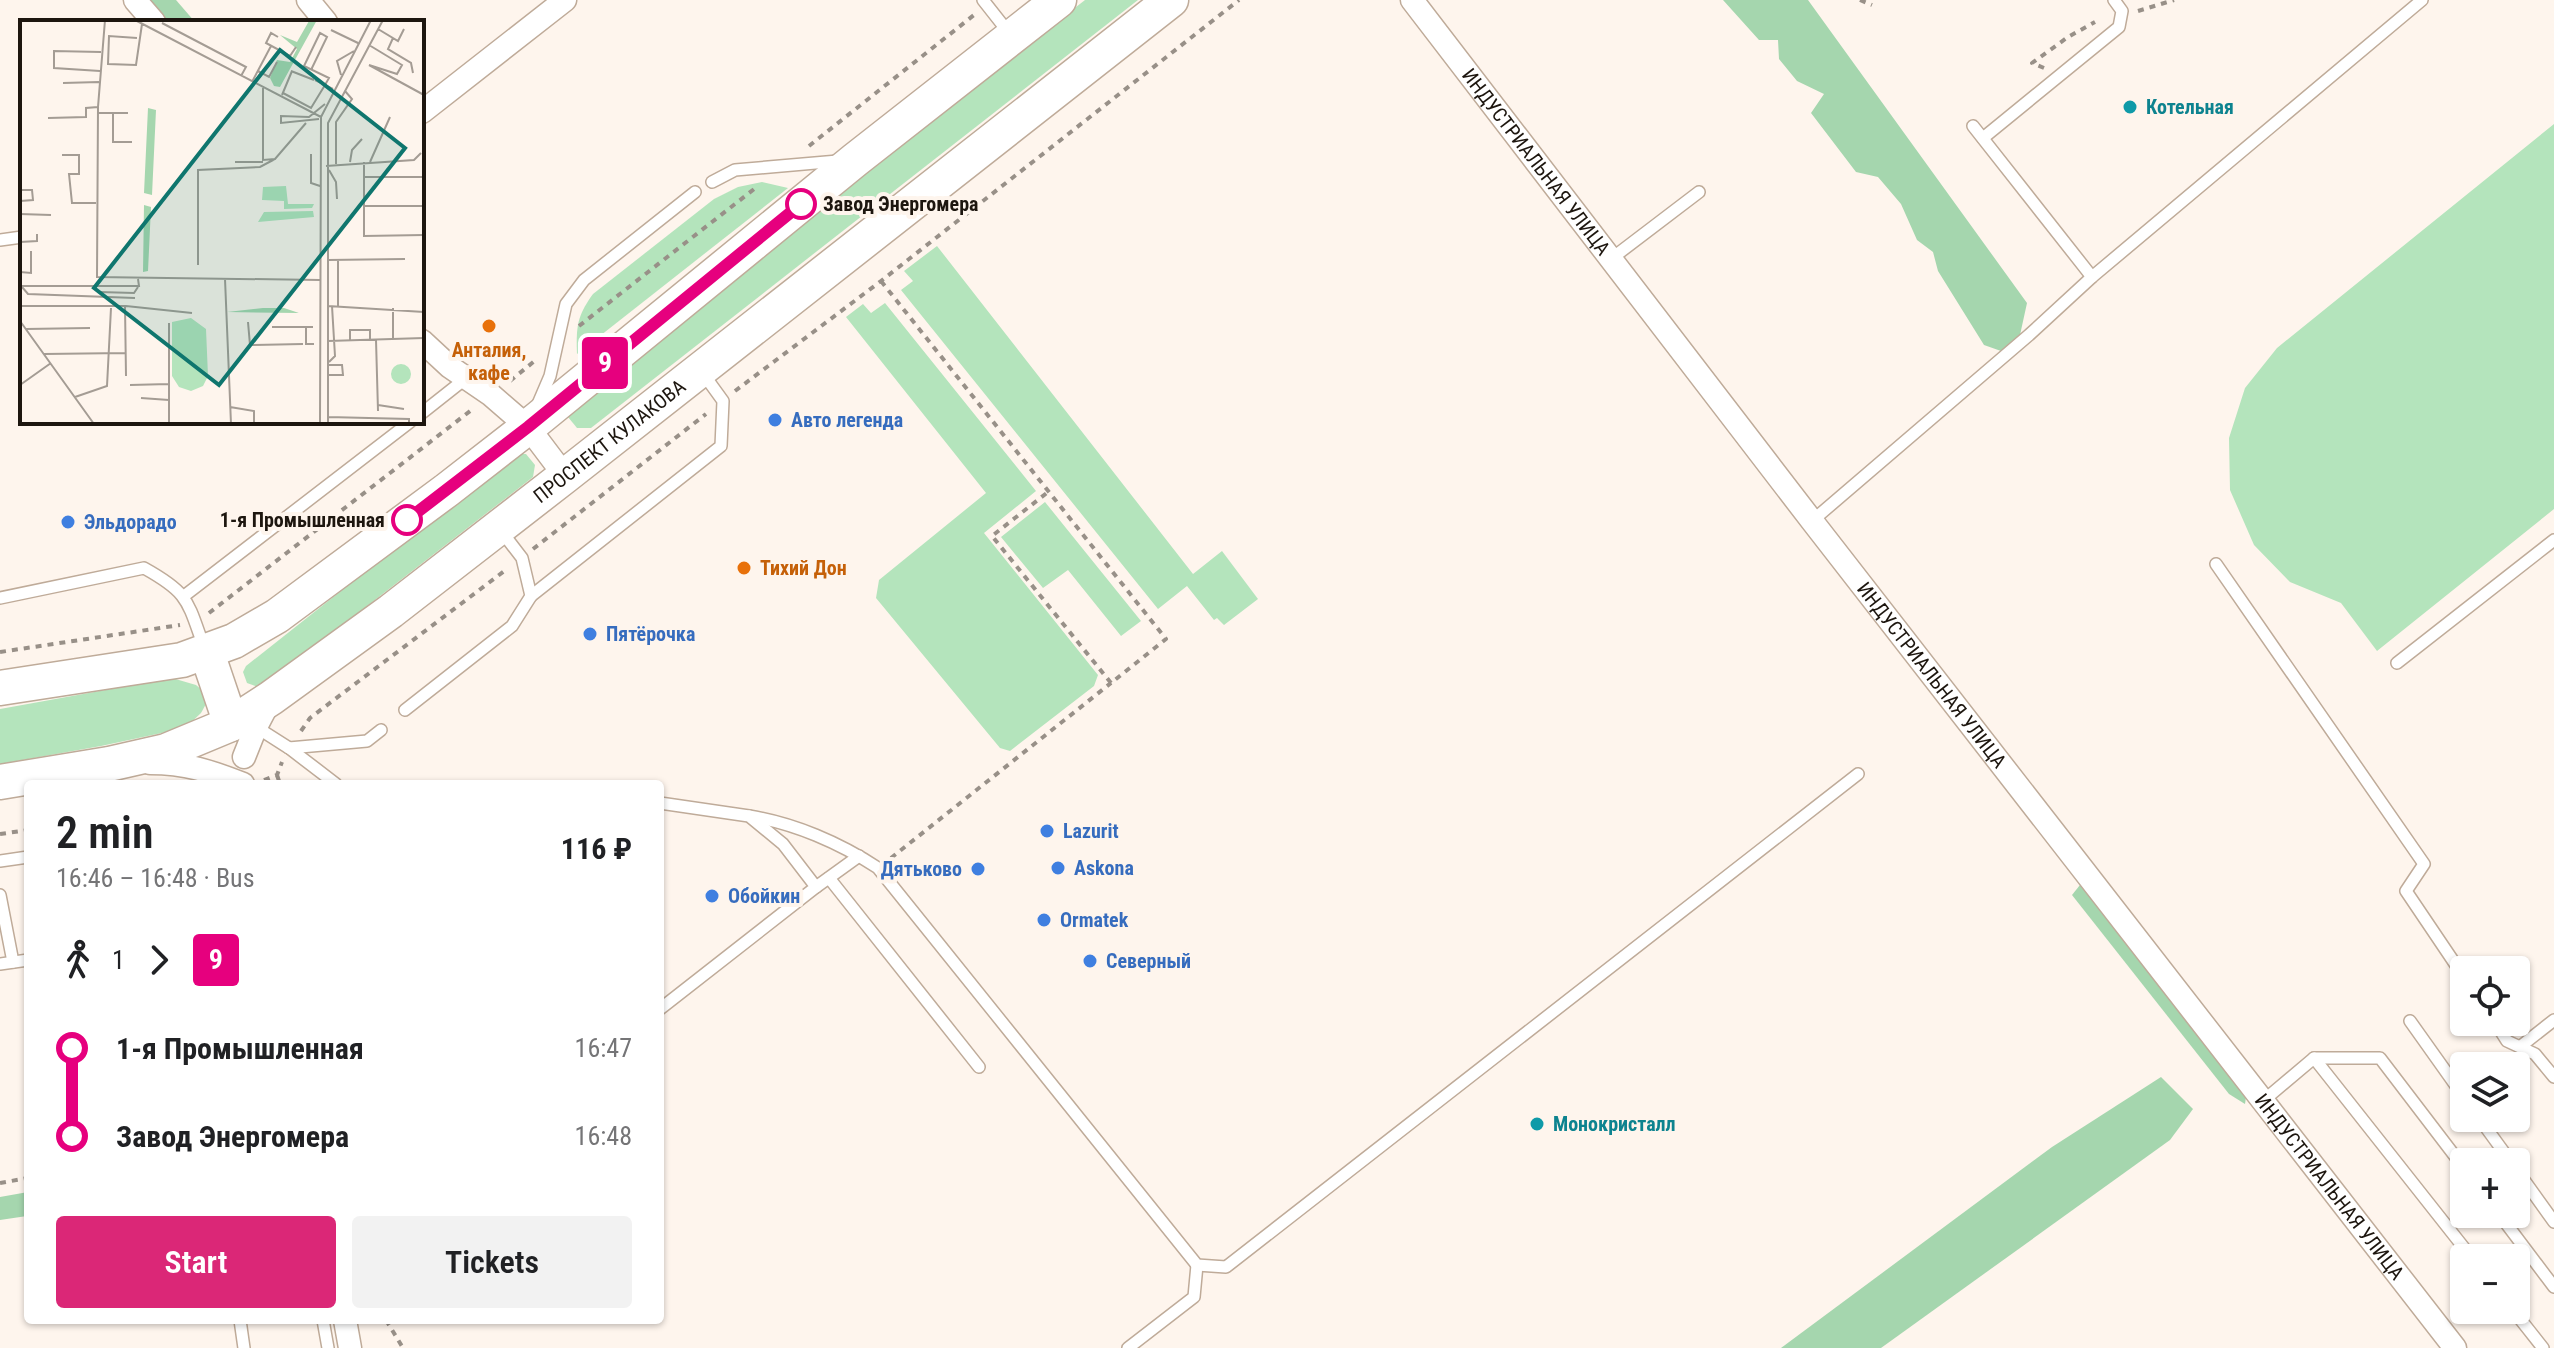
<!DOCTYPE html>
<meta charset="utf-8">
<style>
:root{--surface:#fff;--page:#f2f2f2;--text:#202124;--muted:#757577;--accent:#db2777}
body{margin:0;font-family:"Roboto Condensed",sans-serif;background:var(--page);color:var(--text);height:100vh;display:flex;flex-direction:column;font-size:30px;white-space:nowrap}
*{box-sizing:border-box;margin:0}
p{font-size:26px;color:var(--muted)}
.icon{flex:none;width:44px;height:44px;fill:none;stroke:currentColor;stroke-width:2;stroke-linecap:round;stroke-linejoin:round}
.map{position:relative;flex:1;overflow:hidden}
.panel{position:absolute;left:24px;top:780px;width:640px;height:544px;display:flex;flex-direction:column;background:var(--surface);border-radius:8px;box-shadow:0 2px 6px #0004}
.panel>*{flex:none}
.badge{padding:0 16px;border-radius:6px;font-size:28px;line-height:52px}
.fabs{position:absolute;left:2450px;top:956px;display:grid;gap:16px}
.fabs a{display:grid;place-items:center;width:80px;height:80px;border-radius:8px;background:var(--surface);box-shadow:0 2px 6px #0004;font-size:40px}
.map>.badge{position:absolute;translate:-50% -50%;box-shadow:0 0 0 4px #fff}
.legs{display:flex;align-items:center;gap:12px;height:88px;padding:0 32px;font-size:26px}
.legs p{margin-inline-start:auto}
.head{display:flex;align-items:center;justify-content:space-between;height:136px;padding:0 32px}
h1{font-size:44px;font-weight:600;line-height:60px}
.primary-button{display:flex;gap:16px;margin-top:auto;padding:16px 32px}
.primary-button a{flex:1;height:92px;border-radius:8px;background:var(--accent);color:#fff;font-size:32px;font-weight:600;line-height:92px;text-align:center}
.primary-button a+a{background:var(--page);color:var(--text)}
ul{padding:0 32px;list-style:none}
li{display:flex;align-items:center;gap:28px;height:88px;font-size:30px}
li i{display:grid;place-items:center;width:12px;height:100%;margin:0 10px;background:currentColor}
li i::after{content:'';width:20px;height:20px;margin:-10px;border:6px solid;border-radius:50%;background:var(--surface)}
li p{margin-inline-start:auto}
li:first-child i{background:linear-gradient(#0000 50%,currentColor 0)}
li:last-child i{background:linear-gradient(currentColor 50%,#0000 0)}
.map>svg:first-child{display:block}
</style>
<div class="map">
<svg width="2554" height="1348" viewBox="0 0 2554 1348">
<rect width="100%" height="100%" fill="#fef5ed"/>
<!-- green -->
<g fill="#b4e4bc">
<path d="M1085,0H1138L591,428H577L568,417L570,403Z"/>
<path d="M2554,124V509L2377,651L2341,603L2290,582L2254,545L2230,490L2229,438L2245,388L2277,348Z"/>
<path d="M762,182L788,188L577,354C576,327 577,316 593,294L714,199L738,187Z"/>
<path d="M937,246L1193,574L1222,551L1258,599L1224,625L1217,618L1214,620L1187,586L1158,609L901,290L913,281L904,271Z"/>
<path d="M885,303L1036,491L984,533L1098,675L1094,686L1010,751L1000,748L876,598L879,580L986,493L846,317L863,304L871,313Z"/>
<path d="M514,454H526L535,465L533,477L326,638L258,687L247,683L243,672L246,666Z"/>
<path d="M1045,502L1141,621L1121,636L1068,570L1043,588L1001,537Z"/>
<path d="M172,678L196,685L203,691L206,704L201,713L185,728L101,746L0,764V709Z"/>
</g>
<!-- forest -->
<g fill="#a5d6ae">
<path d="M145,0H176L195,22H164Z"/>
<path d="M1723,0H1808L2027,303L2020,335L2001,351L1984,345L1938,271L1933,252L1917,240L1901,204L1878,177L1856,172L1811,113L1824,94L1797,81L1779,59L1778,40H1759Z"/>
<path d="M2080,885L2247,1090L2245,1104L2229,1094L2072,895Z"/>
<path d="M2161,1077L2193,1109L2170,1140L1881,1348H1781L2052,1147Z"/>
<path d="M28,1192V1220L27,1216L0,1220V1197Z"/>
</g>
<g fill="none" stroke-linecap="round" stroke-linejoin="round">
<defs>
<g id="lane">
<path d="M983,0L1009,33"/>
<path d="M1973,126L2092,277"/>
<path d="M1983,138L2119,27L2122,11L2114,0"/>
<path d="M712,182L735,170L838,161"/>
<path d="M0,240L22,237"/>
<path d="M1611,259L1699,192"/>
<path d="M538,404L550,376L566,304L584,280L695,192"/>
<path d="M422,413L465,379"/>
<path d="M1812,521L2029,335L2092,277L2422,0"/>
<path d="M2216,564L2424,864L2406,891L2464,977"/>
<path d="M184,596L410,422"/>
<path d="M531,596L721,446L723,401L702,372"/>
<path d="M0,598L144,568C189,593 187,600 204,647"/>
<path d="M2397,663L2554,540"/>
<path d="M405,710L512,626L531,596L522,558L502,532"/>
<path d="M256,727L289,748L336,784"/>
<path d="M289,748L367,741L381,730"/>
<path d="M660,803L749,816L783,844L816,887L660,1009"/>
<path d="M749,816C794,823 840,843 878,868L1197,1265L1226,1267L1858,774"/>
<path d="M0,861L28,857"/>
<path d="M829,878L979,1067"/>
<path d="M816,887L859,856"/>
<path d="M0,895L13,962"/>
<path d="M0,964L28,960"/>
<path d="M2410,1021L2464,1097"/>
<path d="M2495,1022L2507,1041L2535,1054L2554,1077"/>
<path d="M2521,1046L2554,1020"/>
<path d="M2314,1058H2380L2464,1168"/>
<path d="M2263,1101L2314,1058L2472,1258"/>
<path d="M2479,1118L2511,1162"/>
<path d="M2516,1169L2554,1222"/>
<path d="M2499,1214L2554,1287"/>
<path d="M2513,1310L2543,1348"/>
<path d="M240,1320L244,1348"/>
<path d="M323,1320L328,1348"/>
<path d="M1128,1348L1194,1297L1197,1265"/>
</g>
<g id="street">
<path d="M135,0L154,22"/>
<path d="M308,0L326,22"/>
<path id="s1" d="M1412,0L1812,521L2455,1348"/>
<path d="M422,112L565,0"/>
<path d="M422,341L450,367L491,395L528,427L565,476"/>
<path d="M244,757L256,727L268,704"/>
<path d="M150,763C186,763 210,771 243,784"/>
<path d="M345,1320L350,1348"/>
</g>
<g id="primary">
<path d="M207,653L231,724"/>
<path d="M0,688L182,660L234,641L277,616L447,490L528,427L855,160L1059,0"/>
<path id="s2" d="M0,782L109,764L166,751L231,724L271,698L391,611L565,476L1171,0"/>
</g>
</defs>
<!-- lane casing -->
<use href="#lane" stroke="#bfab99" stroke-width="14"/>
<!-- street casing -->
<use href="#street" stroke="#bfab99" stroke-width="25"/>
<!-- primary casing -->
<use href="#primary" stroke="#bfab99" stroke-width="37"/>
<!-- path -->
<g stroke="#989088" stroke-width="4" stroke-dasharray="6 6" stroke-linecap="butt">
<path d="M1860,0L1872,5"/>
<path d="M2138,11L2174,0"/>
<path d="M2044,68L2032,63L2068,37L2095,22"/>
<path d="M809,146L974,15"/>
<path d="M881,281L1166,639L1111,683L992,536L1048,492"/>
<path d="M579,326L758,186"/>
<path d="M510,381L537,359"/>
<path d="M735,391L881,281L1239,0"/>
<path d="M533,549L706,414"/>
<path d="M209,613L474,408"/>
<path d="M0,652L180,625"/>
<path d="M301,731L310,718L507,569"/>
<path d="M277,775L280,784"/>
<path d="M264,780L277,775L282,762"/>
<path d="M0,834L28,830"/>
<path d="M891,858L1111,683"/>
<path d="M0,1183L28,1178"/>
<path d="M386,1320L403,1348"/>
</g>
<!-- lane -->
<use href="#lane" stroke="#fff" stroke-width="11"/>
<!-- street -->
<use href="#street" stroke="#fff" stroke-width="22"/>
<!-- primary -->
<use href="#primary" stroke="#fff" stroke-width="34"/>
</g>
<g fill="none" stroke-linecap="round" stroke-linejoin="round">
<defs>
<path id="line-1" d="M407,520L528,427L801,204"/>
</defs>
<!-- line-1 casing -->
<use href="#line-1" stroke="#fff" stroke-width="18"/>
<!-- line-1 -->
<use href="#line-1" stroke="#e6007e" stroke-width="12"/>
</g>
<!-- markers -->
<g fill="#0f9aa8" stroke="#fef5ed" stroke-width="3">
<circle cx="2130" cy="107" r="8"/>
<circle cx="1537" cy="1124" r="8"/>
</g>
<g fill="#fff" stroke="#e6007e" stroke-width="4">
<circle cx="801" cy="204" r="14"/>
<circle cx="407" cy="520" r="14"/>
</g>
<g fill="#e8710a" stroke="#fef5ed" stroke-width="3">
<circle cx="489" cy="326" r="8"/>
<circle cx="744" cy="568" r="8"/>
</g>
<g fill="#3f7fe0" stroke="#fef5ed" stroke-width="3">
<circle cx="775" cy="420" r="8"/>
<circle cx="68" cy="522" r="8"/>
<circle cx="590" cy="634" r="8"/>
<circle cx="1047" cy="831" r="8"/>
<circle cx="1058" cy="868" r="8"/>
<circle cx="978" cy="869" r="8"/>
<circle cx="712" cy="896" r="8"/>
<circle cx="1044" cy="920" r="8"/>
<circle cx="1090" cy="961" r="8"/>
</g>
<g text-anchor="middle" stroke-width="8" stroke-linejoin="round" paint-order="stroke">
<!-- culture labels -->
<g font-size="20" font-weight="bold" fill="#0d838f" stroke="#fef5ed" text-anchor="start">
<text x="2146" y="114">Котельная</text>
<text x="1553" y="1131">Монокристалл</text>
</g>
<!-- street labels -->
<g font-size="20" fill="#1d160f" stroke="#fef5ed">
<text dy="7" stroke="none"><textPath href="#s1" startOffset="204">ИНДУСТРИАЛЬНАЯ УЛИЦА</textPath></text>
<text dy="7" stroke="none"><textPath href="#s2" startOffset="712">ПРОСПЕКТ КУЛАКОВА</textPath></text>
<text dy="7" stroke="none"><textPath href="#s1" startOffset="852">ИНДУСТРИАЛЬНАЯ УЛИЦА</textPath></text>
<text dy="7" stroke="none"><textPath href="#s1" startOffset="1500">ИНДУСТРИАЛЬНАЯ УЛИЦА</textPath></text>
</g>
<!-- stop labels -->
<g font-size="20" font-weight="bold" fill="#1d160f" stroke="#fef5ed" text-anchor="start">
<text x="823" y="211">Завод Энергомера</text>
<text x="385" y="527" text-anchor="end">1-я Промышленная</text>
</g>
<!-- food labels -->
<g font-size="20" font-weight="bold" fill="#c56008" stroke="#fef5ed">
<text x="489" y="357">Анталия,<tspan x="489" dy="23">кафе</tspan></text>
<text x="760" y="575" text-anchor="start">Тихий Дон</text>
</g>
<!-- shop labels -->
<g font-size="20" font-weight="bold" fill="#366cbe" stroke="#fef5ed" text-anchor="start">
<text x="791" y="427">Авто легенда</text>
<text x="84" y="529">Эльдорадо</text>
<text x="606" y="641">Пятёрочка</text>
<text x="1063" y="838">Lazurit</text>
<text x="1074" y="875">Askona</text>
<text x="962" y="876" text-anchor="end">Дятьково</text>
<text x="728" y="903">Обойкин</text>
<text x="1060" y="927">Ormatek</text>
<text x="1106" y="968">Северный</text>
</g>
</g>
<!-- overview -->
<g transform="translate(20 20)">
<rect width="404" height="404" fill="#fef5ed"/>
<path d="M266,166L268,184H294L292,188L264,189V181L242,180L243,167ZM244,192L293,191L294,197L238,202ZM171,298L186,309L188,356L183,366L171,371L159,367L152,356V302ZM371 354a10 10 0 1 1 20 0a10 10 0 1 1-20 0Z" fill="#b4e4bc"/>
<path d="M297,0L260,67L254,66L250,58L257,40L270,42L277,29L260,15L277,22L289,1ZM128,88L136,90L132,175L124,173ZM124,185L131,187L128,251L123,252ZM243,288H264L279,293L207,292Z" fill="#a5d6ae"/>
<path fill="none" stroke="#a49c94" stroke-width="2" d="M85,0L78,87L77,257L300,260M115,0L301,97M142,3L226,47L221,56M358,9L378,21L384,9M311,10L338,23M258,17L251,13L246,23L270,36L276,27M117,18L89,16L88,44L116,45L122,4M373,18L368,29L391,43L393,53M349,45L377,54L382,45L349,25M349,45L404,75M291,50L307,17L300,13L284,46L309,58L305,65L295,60M80,51L34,48V31L81,32M238,51L249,57L257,42M271,51L294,60M321,55L317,41L334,31M232,62L251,26M43,63L79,62M243,68V140L255,139L286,103M263,73L291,88L305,65L313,69M262,75L272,51M78,93H108M93,93V122H112M28,98L66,97V88L78,87M299,99L261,103V96L289,97L305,84M291,134V163L300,166M42,135H59V154H49L52,183H76M215,142H243M330,142L332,130L342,119M344,142V216L404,215M350,142L370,97M316,144V102L332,79L325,71M306,146L394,140L401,133M309,150L316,162L317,179M344,157H404M0,170H12L13,180L0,181M344,186H404M0,194L31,195M0,222L17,221V214M308,240L385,239M178,245V150L240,147L255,139M0,252L11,253V231M205,259L211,404M0,266H119L118,259M2,267L8,274L115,278M79,272L114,273L118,267M0,286H106L172,293M105,286L106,356M308,286L404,292M318,286V239M373,288V318M0,301L74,404M228,302L230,325L283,324M252,307H293M286,307V324H294M6,309L70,308M356,320L358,391M308,321L404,318M330,321V310H350V320M24,334L105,333M309,342L315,336L312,286M308,355H323L322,345H308M0,365L31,343M110,365L149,364M55,377L87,366L91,288M121,378L149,380M358,385L384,389M210,387L234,391V404M308,397L389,399V404M149,404V303M300,404L301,97L351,0M308,404V103L363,0"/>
<path fill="#0f766e" fill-opacity="0.15" stroke="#0f766e" stroke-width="4" d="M260,30L385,128L199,365L74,268Z"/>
<rect width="404" height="404" fill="none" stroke="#1d160f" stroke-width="4"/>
</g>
</svg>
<div class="fabs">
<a><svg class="icon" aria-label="locate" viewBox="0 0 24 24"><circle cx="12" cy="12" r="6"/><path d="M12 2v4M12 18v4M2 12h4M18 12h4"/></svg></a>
<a><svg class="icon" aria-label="layers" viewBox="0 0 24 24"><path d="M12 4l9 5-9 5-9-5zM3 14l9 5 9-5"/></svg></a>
<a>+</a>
<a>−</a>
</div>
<b class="badge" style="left:605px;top:363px;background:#e6007e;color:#fff">9</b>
<section class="panel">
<div class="head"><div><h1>2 min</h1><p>16:46 – 16:48 · Bus</p></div><b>116 ₽</b></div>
<div class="legs"><svg class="icon" aria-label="walk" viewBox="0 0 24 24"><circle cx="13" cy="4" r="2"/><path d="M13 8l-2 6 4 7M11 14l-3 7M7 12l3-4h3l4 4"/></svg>1<svg class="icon" aria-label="forward" viewBox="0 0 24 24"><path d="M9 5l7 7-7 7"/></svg><b class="badge" style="background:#e6007e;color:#fff">9</b></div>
<ul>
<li><i style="color:#e6007e"></i><b>1-я Промышленная</b><p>16:47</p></li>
<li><i style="color:#e6007e"></i><b>Завод Энергомера</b><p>16:48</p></li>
</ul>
<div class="primary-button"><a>Start</a><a>Tickets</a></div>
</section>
</div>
